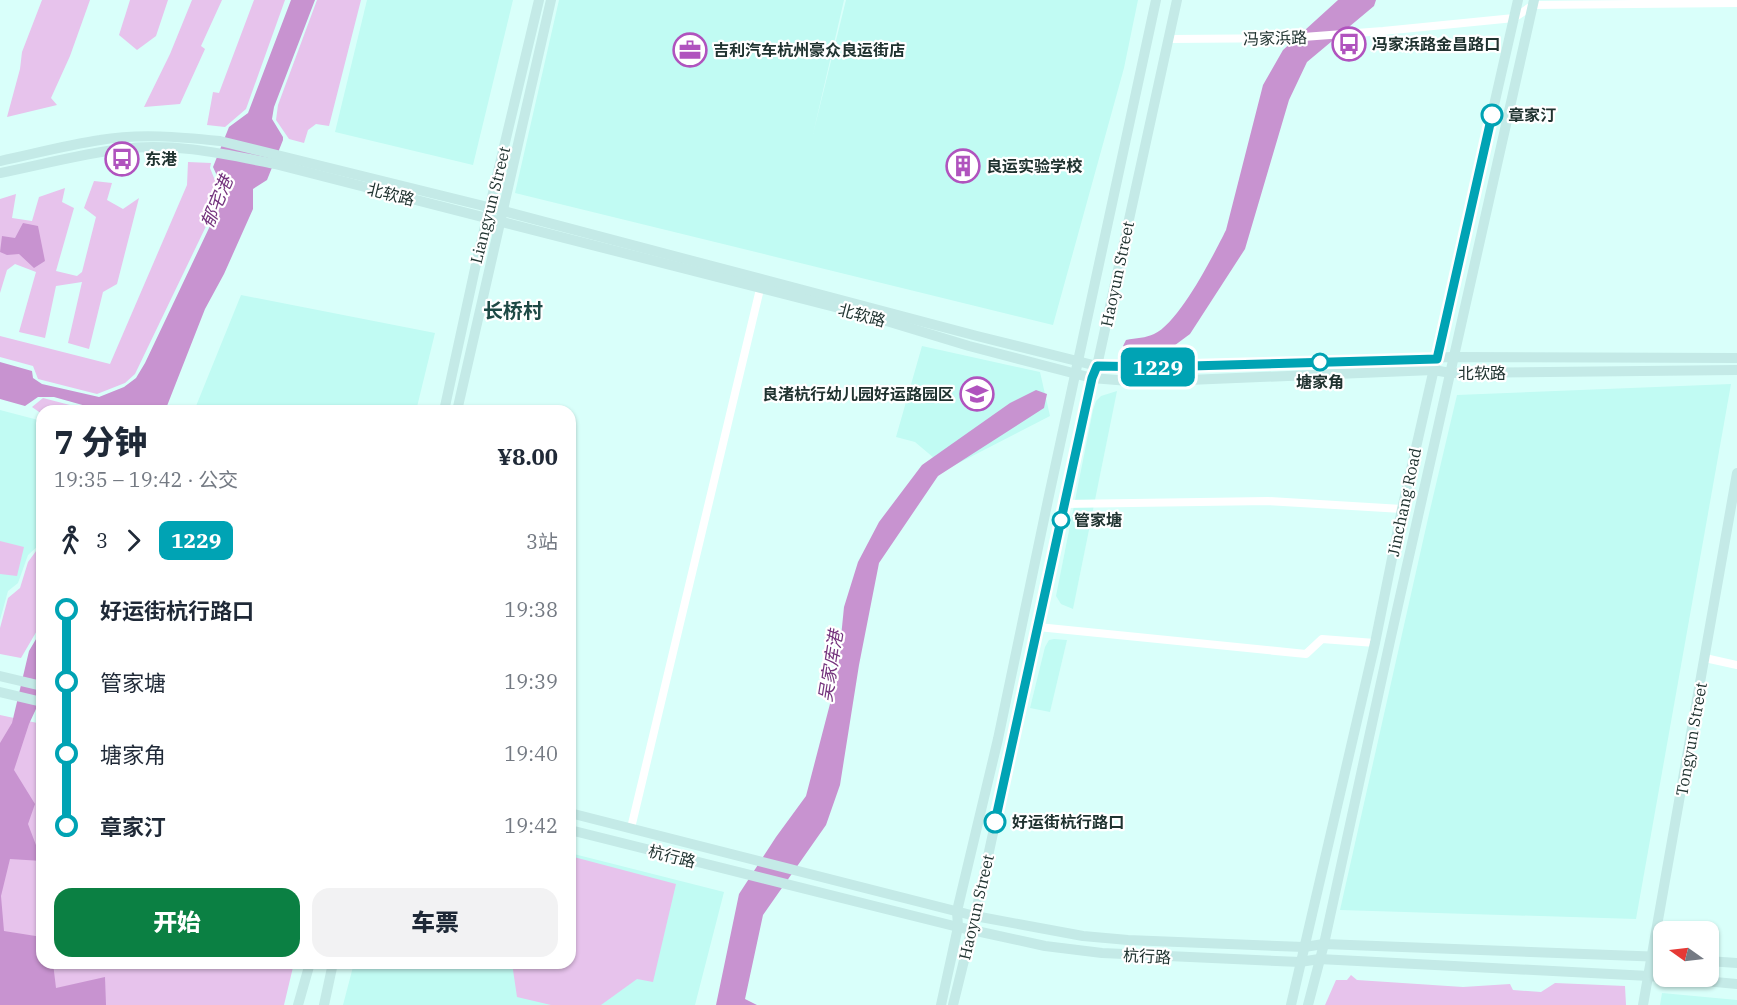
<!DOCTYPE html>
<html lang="zh">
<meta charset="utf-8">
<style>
:root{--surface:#fff;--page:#f2f2f3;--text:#1f2937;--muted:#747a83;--accent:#0b8043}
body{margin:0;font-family:"IBM Plex Serif","Noto Sans SC",serif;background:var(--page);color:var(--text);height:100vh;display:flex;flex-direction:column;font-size:22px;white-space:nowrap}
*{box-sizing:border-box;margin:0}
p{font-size:20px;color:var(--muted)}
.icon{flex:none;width:33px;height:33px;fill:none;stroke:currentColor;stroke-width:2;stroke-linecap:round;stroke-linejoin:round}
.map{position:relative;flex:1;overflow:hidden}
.drawer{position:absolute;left:36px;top:405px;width:540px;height:564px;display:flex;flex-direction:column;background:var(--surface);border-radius:18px;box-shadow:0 2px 4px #0004}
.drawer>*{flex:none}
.badge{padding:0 12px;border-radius:9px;font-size:21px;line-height:39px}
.needle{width:39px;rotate:284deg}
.controls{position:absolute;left:1653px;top:921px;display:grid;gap:12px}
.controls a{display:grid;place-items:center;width:66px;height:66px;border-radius:12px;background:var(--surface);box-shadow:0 2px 4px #0004;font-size:30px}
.map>.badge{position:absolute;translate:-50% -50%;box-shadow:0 0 0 3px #fff}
.legs{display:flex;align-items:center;gap:9px;height:66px;padding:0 18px;font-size:20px}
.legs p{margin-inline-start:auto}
.headline{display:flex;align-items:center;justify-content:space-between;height:102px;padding:0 18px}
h1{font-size:33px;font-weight:800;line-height:45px}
.cta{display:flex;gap:12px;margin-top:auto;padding:12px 18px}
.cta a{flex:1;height:69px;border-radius:18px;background:var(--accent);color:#fff;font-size:24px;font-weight:800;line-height:69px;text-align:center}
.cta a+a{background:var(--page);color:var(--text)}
ul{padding:0 18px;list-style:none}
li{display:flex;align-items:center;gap:21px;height:72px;font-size:22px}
li i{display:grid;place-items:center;width:9px;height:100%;margin:0 8px;background:currentColor}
li i::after{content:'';width:15px;height:15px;margin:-8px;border:4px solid;border-radius:50%;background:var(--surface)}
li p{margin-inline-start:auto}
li:first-child i{background:linear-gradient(#0000 50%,currentColor 0)}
li:last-child i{background:linear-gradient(currentColor 50%,#0000 0)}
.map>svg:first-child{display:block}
</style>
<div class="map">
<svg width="1737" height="1005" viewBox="0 0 1737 1005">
<rect width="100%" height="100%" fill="#d9fffa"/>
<!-- built -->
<g fill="#c1fbf3">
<path d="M367,0H513L473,165L335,132Z"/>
<path d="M559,0H844L813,134L846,0H1138L1124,68L1053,325L515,193Z"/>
<path d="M241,295L435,333L416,411H194Z"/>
<path d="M922,346L1040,372L1050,416L947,469L915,442L896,437Z"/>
<path d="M1731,384L1636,919L1340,910L1429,514L1457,395Z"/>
<path d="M1117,391L1073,609L1061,604L1056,596L1093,410L1096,401L1101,396Z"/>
<path d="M0,410L42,421V535L39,545L28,555L18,583L8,591L0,620Z"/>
<path d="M1054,639L1067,640L1050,712L1030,708L1045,647L1049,640Z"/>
<path d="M570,853L724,892L695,1005H343L354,963H570Z"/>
<path d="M1662,993L1737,1000V1005H1660Z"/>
</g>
<!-- green -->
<g fill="#e7c3ec">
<path d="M42,0H90L70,56L51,98L57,105L7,117L20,69L22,52Z"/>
<path d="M130,0H168L156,36L137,50L119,35Z"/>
<path d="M192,0H222L201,46L205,49L180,104L144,107L170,54Z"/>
<path d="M254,0H285L246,109L225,127L207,125L213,92L219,93Z"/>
<path d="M317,0H361L329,126L316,124L308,130L304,143L289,139L276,120L278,105Z"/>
<path d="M188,162L211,163L210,168L221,195L135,374L125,383L97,394L38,379L33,366L0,357V336L110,364L187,185Z"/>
<path d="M94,181L112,183L107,200L123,209L139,198L117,284L103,292L89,349L68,343L82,282L56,286L45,338L19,332L36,272L15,264L7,270L0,293V199L16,194L12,218L32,221L39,197L65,188L62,202L74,208L56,271L77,276L82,272L96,217L84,208Z"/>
<path d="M43,398L93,411H42V414L32,407Z"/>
<path d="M0,541L24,547L17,576L0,574Z"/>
<path d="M42,543V622L21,658L0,654V628L8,598L20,588L28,562Z"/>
<path d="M0,715L42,724V963H294L284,1005H0Z"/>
<path d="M570,856L676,884L653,982L637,979L601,1005H551L517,997L512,963H570Z"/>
<path d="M1351,975L1357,980L1463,987L1510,984L1513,990L1541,992L1555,983L1625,986L1626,1005H1325L1336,980H1347Z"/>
</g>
<!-- water -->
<g fill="#c893d0">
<path d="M291,0H315L274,107L272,119L283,137V140L267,180L253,189V209L224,274L205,309L165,411H118L86,406L54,397H38L25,406L0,399V362L32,371L33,378L42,384L99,397L124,387L136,378L145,363L219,207L224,191L213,167L229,127L248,113Z"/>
<path d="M1338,0H1376L1374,6L1307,62L1289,100L1245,249L1190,334L1159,357L1135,360L1123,346L1126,340C1136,338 1146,338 1154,334C1179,323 1213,256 1226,230L1263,85L1283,50Z"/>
<path d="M23,223L38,226L45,261L34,268L19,254L7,255L0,252L2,236L15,238Z"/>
<path d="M1036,390L1047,394L1044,408L938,476L879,563L859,665L840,785L826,825L763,915L745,999L757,1005H716L739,894L776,837L806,796L837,677L844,607L858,562L879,522L922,465L1010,403Z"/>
<path d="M42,629V696L29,724L14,770L35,804L28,824L42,861L10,859L1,896L4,931L42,937V963H53L56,988L105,977L106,1005H0V743L12,723L29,651Z"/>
</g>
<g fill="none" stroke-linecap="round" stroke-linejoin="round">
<!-- street -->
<g stroke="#fff" stroke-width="8">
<path d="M1169,39L1290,38L1383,31L1514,18L1533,5L1737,3"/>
<path d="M1064,504L1268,501L1402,509"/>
<path d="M1038,627L1306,654L1322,639L1375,643"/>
<path d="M1705,658L1737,665"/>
<path d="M631,828L760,289"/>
</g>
<!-- secondary -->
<g stroke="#c4eae7" stroke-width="10">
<path d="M0,161C33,154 67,145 100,140C140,133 180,137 220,141L492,208L977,336L1097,366L1154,367L1453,357L1737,358"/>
<path d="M0,173C40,165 81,154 121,149C173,142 225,154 275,164L870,316L969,346L1092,378L1141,382L1433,370L1451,373L1737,370"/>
<path d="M444,411L476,264L539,0"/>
<path d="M457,411C488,274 520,137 551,0"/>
<path d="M0,676L42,686"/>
<path d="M0,692L42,702"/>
<path d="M570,813L975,916L1083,936L1128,940L1304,947L1324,944L1664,957"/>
<path d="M570,830L958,927L1045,946L1102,953L1300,962L1319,959L1649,976L1737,984"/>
<path d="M1708,961L1737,963"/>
<path d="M298,1005L310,963"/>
<path d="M324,1005L333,963"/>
<path d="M941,1005L958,927L957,911L998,739L1048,500L1156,0"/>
<path d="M953,1005L975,916L1092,378L1097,366L1177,0"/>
<path d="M1291,1005L1375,643L1402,509L1518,0"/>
<path d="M1308,1005L1324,944L1390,641L1534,0"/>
<path d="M1643,1005L1737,473"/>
</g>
</g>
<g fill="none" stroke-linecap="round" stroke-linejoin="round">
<defs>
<path id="line-1" d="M995,822L1092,378L1097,366L1154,367L1437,359L1492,115"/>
</defs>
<!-- line-1 casing -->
<use href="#line-1" stroke="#fff" stroke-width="14"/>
<!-- line-1 -->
<use href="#line-1" stroke="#00a3b4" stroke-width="9"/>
</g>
<!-- icons -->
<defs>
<symbol id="bus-ring" viewBox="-11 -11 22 22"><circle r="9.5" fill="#fff" stroke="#b053be" stroke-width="1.5"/><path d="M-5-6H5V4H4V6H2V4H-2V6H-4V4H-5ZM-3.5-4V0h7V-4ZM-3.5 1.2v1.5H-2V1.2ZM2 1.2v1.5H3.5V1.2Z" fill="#b053be"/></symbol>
<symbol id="office-ring" viewBox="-11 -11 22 22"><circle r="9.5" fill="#fff" stroke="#b053be" stroke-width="1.5"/><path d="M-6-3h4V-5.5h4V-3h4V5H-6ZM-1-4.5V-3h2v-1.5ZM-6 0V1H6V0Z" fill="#b053be"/></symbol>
<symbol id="building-ring" viewBox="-11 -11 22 22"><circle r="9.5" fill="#fff" stroke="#b053be" stroke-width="1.5"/><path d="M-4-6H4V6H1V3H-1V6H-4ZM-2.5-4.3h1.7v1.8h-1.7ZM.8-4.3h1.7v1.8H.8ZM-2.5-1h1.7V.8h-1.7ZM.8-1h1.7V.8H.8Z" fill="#b053be"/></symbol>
<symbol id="school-ring" viewBox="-11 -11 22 22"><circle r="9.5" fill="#fff" stroke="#b053be" stroke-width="1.5"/><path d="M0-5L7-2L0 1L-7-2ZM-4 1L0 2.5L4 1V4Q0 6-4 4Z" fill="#b053be"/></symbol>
</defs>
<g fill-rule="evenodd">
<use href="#bus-ring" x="1330" y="25" width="38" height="38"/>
<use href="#office-ring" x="671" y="31" width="38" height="38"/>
<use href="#bus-ring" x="103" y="140" width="38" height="38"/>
<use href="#building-ring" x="944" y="147" width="38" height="38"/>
<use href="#school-ring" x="958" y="375" width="38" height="38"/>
</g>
<!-- markers -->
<g fill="#fff" stroke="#00a3b4" stroke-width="3">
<circle cx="1492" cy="115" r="10"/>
<circle cx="1320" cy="362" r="8"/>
<circle cx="1061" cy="520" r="8"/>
<circle cx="995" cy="822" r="10"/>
</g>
<g text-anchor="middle" stroke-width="4.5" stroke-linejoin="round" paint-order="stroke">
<!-- street labels -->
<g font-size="16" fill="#203330" stroke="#fff">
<text transform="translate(1275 38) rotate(-2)" y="6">冯家浜路</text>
<text transform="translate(391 194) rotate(14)" y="6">北软路</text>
<text transform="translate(490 205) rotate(-76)" y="6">Liangyun Street</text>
<text transform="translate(1117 274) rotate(-78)" y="6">Haoyun Street</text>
<text transform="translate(862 315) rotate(15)" y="6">北软路</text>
<text x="1482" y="379">北软路</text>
<text transform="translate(1404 502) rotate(-78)" y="6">Jinchang Road</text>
<text transform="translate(1691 739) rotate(-80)" y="6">Tongyun Street</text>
<text transform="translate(672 856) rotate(14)" y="6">杭行路</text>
<text transform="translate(976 907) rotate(-77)" y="6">Haoyun Street</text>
<text transform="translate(1147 956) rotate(3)" y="6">杭行路</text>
</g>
<!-- poi labels -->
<g font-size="16" font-weight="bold" fill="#203330" stroke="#fff" text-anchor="start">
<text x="1372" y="50">冯家浜路金昌路口</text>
<text x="713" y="56">吉利汽车杭州豪众良运街店</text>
<text x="145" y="165">东港</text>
<text x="986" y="172">良运实验学校</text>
<text x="954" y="400" text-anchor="end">良渚杭行幼儿园好运路园区</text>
</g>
<!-- stop labels -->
<g font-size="16" font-weight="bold" fill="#203330" stroke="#fff" text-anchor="start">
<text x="1508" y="121">章家汀</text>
<text x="1320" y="388" text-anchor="middle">塘家角</text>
<text x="1074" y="526">管家塘</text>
<text x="1012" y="828">好运街杭行路口</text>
</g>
<!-- water labels -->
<g font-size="18" font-style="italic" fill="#74337d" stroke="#fff">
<text transform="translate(217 202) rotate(-67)" y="6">郁宅港</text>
<text transform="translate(831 666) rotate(-81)" y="6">吴家库港</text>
</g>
<!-- quarter labels -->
<g font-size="20" font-weight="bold" fill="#1d4945" stroke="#fff">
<text x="513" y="318">长桥村</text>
</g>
</g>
</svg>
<div class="controls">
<a><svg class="needle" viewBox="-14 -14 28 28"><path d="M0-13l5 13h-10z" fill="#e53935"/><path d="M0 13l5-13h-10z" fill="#747a83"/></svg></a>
</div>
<b class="badge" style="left:1158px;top:367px;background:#00a3b4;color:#fff">1229</b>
<section class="drawer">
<div class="headline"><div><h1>7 分钟</h1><p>19:35 – 19:42 · 公交</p></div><b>¥8.00</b></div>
<div class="legs"><svg class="icon" aria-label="walk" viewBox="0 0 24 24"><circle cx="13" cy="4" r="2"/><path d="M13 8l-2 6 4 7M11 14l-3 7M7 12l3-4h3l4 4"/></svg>3<svg class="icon" aria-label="forward" viewBox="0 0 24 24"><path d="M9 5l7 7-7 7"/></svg><b class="badge" style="background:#00a3b4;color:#fff">1229</b><p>3站</p></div>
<ul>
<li><i style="color:#00a3b4"></i><b>好运街杭行路口</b><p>19:38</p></li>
<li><i style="color:#00a3b4"></i><span>管家塘</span><p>19:39</p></li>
<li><i style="color:#00a3b4"></i><span>塘家角</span><p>19:40</p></li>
<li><i style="color:#00a3b4"></i><b>章家汀</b><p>19:42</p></li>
</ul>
<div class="cta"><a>开始</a><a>车票</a></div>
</section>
</div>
